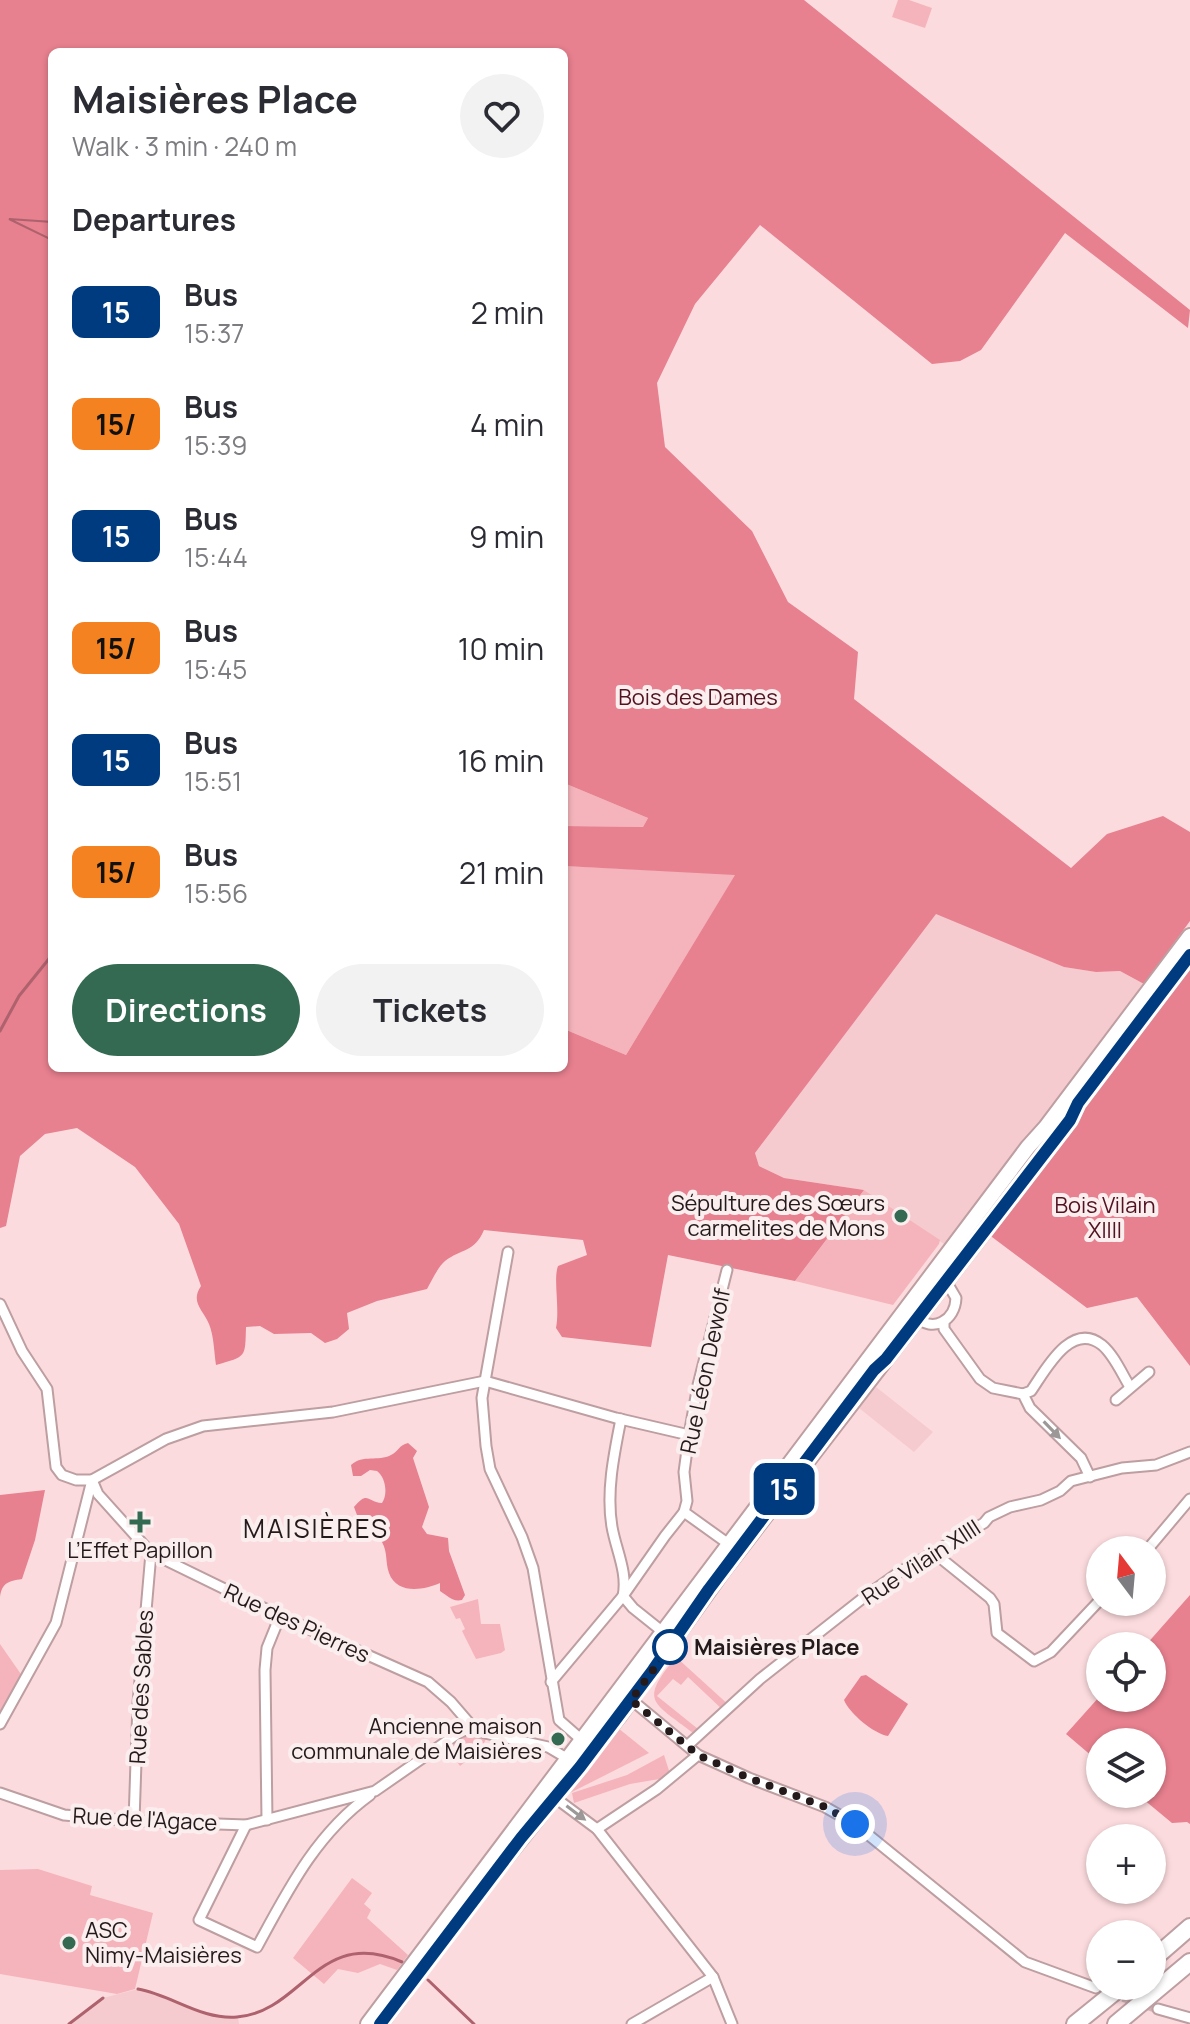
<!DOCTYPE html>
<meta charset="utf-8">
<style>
:root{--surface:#fff;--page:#f2f2f3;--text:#2b2b33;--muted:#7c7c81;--accent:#336a51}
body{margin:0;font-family:Manrope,sans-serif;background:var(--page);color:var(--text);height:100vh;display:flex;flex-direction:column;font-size:30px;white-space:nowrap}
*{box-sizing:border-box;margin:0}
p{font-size:26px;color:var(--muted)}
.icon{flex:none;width:44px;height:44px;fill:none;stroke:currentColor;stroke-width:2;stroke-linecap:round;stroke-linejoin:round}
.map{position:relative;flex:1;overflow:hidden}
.details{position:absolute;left:48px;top:48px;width:520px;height:1024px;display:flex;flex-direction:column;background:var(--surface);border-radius:12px;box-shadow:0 2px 6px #0004}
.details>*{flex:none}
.badge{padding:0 16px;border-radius:12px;font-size:28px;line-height:52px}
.needle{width:52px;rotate:344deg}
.fabs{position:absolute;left:1086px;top:1536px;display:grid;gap:16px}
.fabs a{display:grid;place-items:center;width:80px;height:80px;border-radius:50%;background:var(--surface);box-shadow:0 2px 6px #0004;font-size:40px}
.you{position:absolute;width:40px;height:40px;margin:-20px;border:6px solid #fff;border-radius:50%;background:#1a73e8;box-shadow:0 0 0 12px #1a73e833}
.map>.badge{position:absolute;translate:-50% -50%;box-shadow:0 0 0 4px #fff}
h2{padding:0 24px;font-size:30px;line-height:72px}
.round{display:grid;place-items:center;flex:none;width:84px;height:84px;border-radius:42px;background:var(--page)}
.summary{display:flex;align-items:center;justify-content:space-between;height:136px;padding:0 24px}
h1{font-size:38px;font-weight:700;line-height:60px}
.button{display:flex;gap:16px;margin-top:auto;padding:16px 24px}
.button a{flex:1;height:92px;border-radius:48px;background:var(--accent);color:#fff;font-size:32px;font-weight:700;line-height:92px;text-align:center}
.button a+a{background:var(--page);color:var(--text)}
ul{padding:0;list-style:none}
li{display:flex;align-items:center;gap:24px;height:112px;padding:0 24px}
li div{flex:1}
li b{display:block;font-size:30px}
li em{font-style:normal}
li .badge{min-width:88px;font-weight:700;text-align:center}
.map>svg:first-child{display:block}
</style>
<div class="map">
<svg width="1190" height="2024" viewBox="0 0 1190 2024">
<rect width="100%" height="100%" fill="#fcdbde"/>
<!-- built -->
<g fill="#f5cbcf">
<path d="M936,913L1064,967L1096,972L1120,971L1144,984L947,1246L864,1190L784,1178L759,1166L755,1153Z"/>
<path d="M876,1387L933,1432L914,1452L859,1408Z"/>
<path d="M138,1989L207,2014L238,2017L239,2024H69L103,1998Z"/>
</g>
<!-- green -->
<g fill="#f5b4bb">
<path d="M898,0H909L932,8L925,28L892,17Z"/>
<path d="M564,783L648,818L643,827L564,826Z"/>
<path d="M564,866L736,874L626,1055L564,1029Z"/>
<path d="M864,1190L940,1240L939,1244L893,1305L795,1281Z"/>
<path d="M478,1599L481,1624H500L505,1650L501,1653L476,1659L462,1631L465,1629L460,1618L456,1619L450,1607Z"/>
<path d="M0,1644L25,1680L0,1724Z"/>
<path d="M676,1657L731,1707L725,1712L688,1677L681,1685L673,1679L657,1696L698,1729L693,1733C652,1701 639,1702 676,1657Z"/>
<path d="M618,1728L649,1753L564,1796Z"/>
<path d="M466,1736L486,1739L481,1749L460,1766L447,1747Z"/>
<path d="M664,1755L671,1777L630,1784L574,1803L572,1793L627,1775Z"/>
<path d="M38,1869L92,1886L90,1895L153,1913L135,1989L117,1994L0,1974V1870Z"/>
<path d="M352,1878L372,1893L364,1904L371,1910L367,1918L408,1955L397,1970L380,1964L358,1973L338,1969L324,1984L293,1958Z"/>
</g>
<!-- forest -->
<g fill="#e7808f" fill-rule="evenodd">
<path d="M0,0H804L1190,310L1188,328L1065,233L981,350L960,361L932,364L760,225L695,304L657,383L665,447L752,531L788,602L858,652L854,699L1071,868L1107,834L1163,816L1190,832V921L1144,984L1120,971L1096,972L1064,967L936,914L755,1153L759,1166L784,1178L864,1190L795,1281L668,1255L651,1347L562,1337L556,1328C560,1308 553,1279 558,1266L587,1255L583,1240L484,1230C474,1253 462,1248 445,1261C438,1267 432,1280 427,1289L377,1301L347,1313L349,1329L337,1339L325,1343L311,1333L274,1334L260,1326L246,1327C245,1358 247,1356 216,1365C214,1352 214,1336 209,1324C203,1310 190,1302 201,1286L179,1224L135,1167L77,1128L45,1134L20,1156L6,1226L0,1228ZM52,52H564V783L648,818L643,827L564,826V866L735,875L626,1055L564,1029V1068H52V240L12,220L52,222Z"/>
<path d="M1190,969V1366L1137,1297L1087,1308L988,1234Z"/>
<path d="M408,1443L417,1451L413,1458L429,1507L422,1527L427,1534L448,1538L449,1551L465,1595L462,1600C452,1602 448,1596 440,1591V1583C424,1590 397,1595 389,1573C385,1562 388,1553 382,1542L368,1535L367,1521L357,1515L354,1507C368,1490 367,1502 382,1503C388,1494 386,1478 377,1471L370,1470L361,1476H353L351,1465C363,1454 378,1462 391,1455C399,1451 399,1445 408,1443Z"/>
<path d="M45,1490L35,1540L22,1579C8,1581 2,1583 0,1597V1495Z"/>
<path d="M1190,1595V1824L1187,1822L1172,1823L1137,1794H1152V1742H1100V1763L1066,1734L1100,1696L1152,1698V1646H1145Z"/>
<path d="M866,1675L908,1704L888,1736C874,1734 849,1713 844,1700L861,1676Z"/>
</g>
<!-- water -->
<path fill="#e88190" stroke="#ae626d" stroke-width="2" d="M9,219L52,222V240Z"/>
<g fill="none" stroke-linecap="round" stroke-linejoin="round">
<!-- stream -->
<g stroke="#ae626d" stroke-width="3">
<path d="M0,1031L19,996L52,955"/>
<path d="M428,1980L474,2024"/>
<path d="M138,1989C172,1995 201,2020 237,2017C303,2012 318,1926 402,1962"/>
<path d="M69,2024L103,1998"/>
</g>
<!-- street-tunnel -->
<path stroke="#d1b4b7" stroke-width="9" stroke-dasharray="9 4.5" stroke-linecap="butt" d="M1110,1993L1158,2009"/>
<defs>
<g id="street">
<path d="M508,1252L482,1398L486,1446L490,1469L522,1537L533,1568L559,1720L584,1742"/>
<path d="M727,1270L698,1385L689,1435L684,1472L687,1501L684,1512L730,1545"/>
<path d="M0,1304L22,1351L47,1389L56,1467L62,1475L76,1480H92L166,1439L203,1426L333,1412L485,1381L616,1418L689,1435"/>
<path d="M916,1317C933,1333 955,1321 956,1298L946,1281"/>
<path d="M944,1322V1329L980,1379L993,1388L1023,1394L1030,1408L1081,1458L1090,1477"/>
<path d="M1023,1394L1031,1391C1045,1371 1071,1320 1102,1345C1114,1355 1122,1374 1130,1387"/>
<path d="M1116,1400L1149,1372"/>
<path d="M621,1419C614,1454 606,1492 612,1527C616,1550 628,1573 623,1596L633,1608L663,1632"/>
<path d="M92,1480L98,1494L151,1553L280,1616L428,1682L451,1702L476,1731L548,1747L570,1760"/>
<path d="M1147,1550L1190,1499"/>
<path d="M933,1552L990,1598L994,1604L997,1633L1034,1661L1051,1652L1100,1600"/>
<path d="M551,1682L623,1596L665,1536L684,1512"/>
<path d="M628,1697L698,1755L749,1778L825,1807L855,1824L1025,1962L1096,1988"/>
<path d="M0,1724L56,1623L92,1480"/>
<path d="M688,1745L760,1679L863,1598L898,1573L984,1523L989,1517L1010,1507L1041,1500L1060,1491L1071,1481L1122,1468L1156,1465L1190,1452"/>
<path d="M0,1793L64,1815L134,1821L246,1825L375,1791L460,1732L473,1728"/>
<path d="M554,1797L597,1829L713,1977L732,2024"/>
<path d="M267,1820L265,1670L267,1648L280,1616"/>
<path d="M134,1821L138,1703L151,1553"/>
<path d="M246,1825L199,1920L257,1947C288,1890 316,1834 370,1795"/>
<path d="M597,1829L657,1789L698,1755"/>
<path d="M1158,2009L1190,2018"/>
<path d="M632,2024L713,1977"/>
</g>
<g id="primary">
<path d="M501,1864L619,1716L722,1572L1070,1120L1078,1103L1190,955"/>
<path d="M368,2024L1028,1147L1046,1127L1190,936"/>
<path d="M380,2024L404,1992"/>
</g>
<g id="highway">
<path d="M1152,1960L1190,1927"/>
<path d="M1075,2024L1122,1986"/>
<path d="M1116,2024L1190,1962"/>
</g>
</defs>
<!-- street casing -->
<use href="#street" stroke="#bd9ea1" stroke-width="13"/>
<!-- primary casing -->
<use href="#primary" stroke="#bd9ea1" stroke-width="18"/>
<!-- highway casing -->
<use href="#highway" stroke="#bd9ea1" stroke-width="20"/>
<!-- street -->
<use href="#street" stroke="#fff" stroke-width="9"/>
<!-- primary -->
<use href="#primary" stroke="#fff" stroke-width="14"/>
<!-- highway -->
<use href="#highway" stroke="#fff" stroke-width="16"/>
</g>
<!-- one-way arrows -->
<defs><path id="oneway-solid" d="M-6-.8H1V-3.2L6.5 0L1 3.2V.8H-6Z" transform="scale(2)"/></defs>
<g fill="#9d9898">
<use href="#oneway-solid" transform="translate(1052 1430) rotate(46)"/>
<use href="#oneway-solid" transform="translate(576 1813) rotate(37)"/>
</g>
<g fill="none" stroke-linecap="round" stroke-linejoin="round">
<defs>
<path id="line" d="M380,2024L521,1838L580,1767L653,1670L709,1589L874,1370L886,1359L1070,1120L1078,1103L1190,955"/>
</defs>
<!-- line casing -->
<use href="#line" stroke="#fff" stroke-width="18"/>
<!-- line -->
<use href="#line" stroke="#003b80" stroke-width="12"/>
<!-- walk -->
<path stroke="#251a1b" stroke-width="8" stroke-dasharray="0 14.4" d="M670,1647L631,1700L698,1755L749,1778L825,1807L855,1824"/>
</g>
<!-- markers -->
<g fill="#336a51" stroke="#fbeeef" stroke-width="3">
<circle cx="901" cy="1216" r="8"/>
<path d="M136 1510h8v8h8v8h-8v8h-8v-8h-8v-8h8z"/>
<circle cx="558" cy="1739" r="8"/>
<circle cx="69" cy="1943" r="8"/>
</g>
<circle fill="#fff" stroke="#003b80" stroke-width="4" cx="670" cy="1647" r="16"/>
<g text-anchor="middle" stroke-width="8" stroke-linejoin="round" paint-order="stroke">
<!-- park labels -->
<g font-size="22" fill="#521220" stroke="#fbeeef">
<text x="698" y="705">Bois des Dames</text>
<text x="1105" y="1213">Bois Vilain<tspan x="1105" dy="25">XIIII</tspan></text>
</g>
<!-- poi labels -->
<g font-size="22" fill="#251a1b" stroke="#fbeeef" text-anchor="end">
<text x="885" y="1211">Sépulture des Sœurs<tspan x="885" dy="25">carmelites de Mons</tspan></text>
<text x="140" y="1558" text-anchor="middle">L’Effet Papillon</text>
<text x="542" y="1734">Ancienne maison<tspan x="542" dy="25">communale de Maisières</tspan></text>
<text x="85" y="1938" text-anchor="start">ASC<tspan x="85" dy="25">Nimy-Maisières</tspan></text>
</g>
<!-- street labels -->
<g font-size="22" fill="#251a1b" stroke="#fbeeef">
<text transform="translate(705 1371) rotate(-78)" y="8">Rue Léon Dewolf</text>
<text transform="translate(921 1562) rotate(-33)" y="8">Rue Vilain XIIII</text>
<text transform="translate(297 1623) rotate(25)" y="8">Rue des Pierres</text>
<text transform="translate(141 1687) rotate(-87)" y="8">Rue des Sables</text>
<text transform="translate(145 1819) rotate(3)" y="8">Rue de l'Agace</text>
</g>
<!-- stop labels -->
<g font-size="22" font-weight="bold" fill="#251a1b" stroke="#fbeeef" text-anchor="start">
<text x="694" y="1655">Maisières Place</text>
</g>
<!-- quarter labels -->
<g font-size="26" letter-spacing="2" fill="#251a1b" stroke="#fbeeef">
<text x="316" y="1538">MAISIÈRES</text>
</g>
</g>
</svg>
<div class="fabs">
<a><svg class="needle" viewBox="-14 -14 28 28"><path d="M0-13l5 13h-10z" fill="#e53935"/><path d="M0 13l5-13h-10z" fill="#7c7c81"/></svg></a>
<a><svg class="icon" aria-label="locate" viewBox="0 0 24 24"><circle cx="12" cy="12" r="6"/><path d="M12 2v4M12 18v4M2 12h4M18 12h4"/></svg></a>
<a><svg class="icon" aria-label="layers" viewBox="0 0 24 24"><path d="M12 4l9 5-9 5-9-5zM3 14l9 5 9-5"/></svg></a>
<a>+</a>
<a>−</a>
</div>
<div class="you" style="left:855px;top:1824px"></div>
<b class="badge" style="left:784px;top:1489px;background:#003b80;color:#fff">15</b>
<section class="details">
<div class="summary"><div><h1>Maisières Place</h1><p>Walk · 3 min · 240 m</p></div><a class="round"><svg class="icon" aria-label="heart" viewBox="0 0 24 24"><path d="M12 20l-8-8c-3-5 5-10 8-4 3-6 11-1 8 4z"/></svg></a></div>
<h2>Departures</h2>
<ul>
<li><span class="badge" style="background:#003b80;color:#fff">15</span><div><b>Bus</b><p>15:37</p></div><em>2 min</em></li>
<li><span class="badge" style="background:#f58220;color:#111">15/</span><div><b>Bus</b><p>15:39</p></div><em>4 min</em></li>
<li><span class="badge" style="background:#003b80;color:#fff">15</span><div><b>Bus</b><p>15:44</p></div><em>9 min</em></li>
<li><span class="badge" style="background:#f58220;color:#111">15/</span><div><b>Bus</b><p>15:45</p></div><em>10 min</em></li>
<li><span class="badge" style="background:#003b80;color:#fff">15</span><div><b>Bus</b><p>15:51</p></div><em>16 min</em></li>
<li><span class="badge" style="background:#f58220;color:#111">15/</span><div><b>Bus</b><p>15:56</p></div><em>21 min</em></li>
</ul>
<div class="button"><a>Directions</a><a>Tickets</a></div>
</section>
</div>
